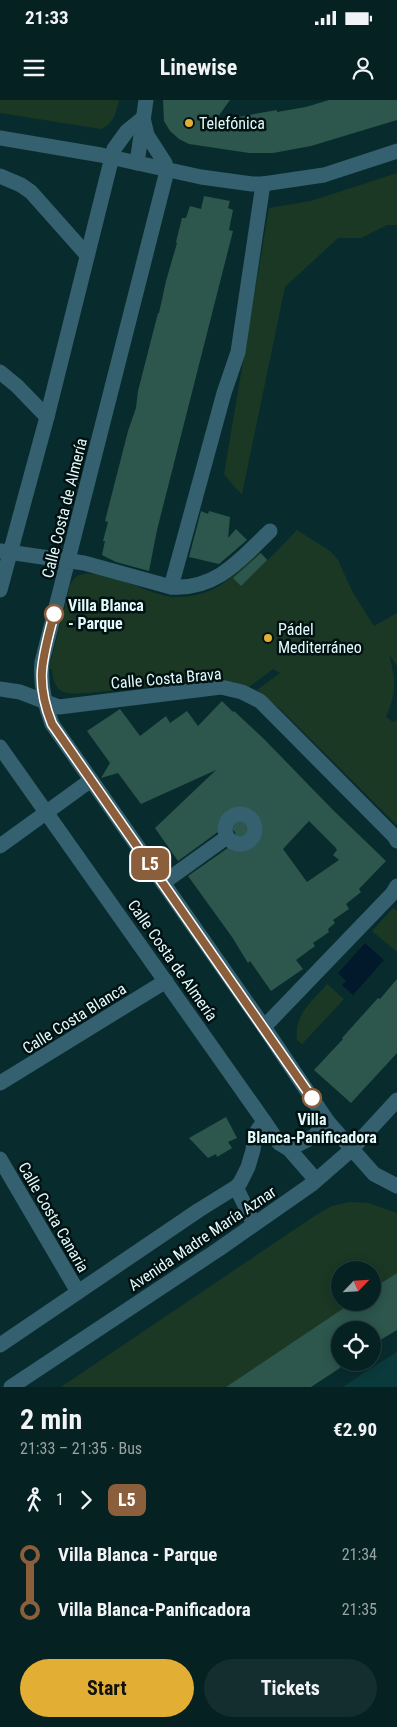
<!DOCTYPE html>
<meta charset="utf-8">
<style>
:root{--surface:#062122;--page:#142e2f;--text:#f1f3f6;--muted:#98a3a5;--line:#273e40;--accent:#e2af34}
body{margin:0;font-family:"Roboto Condensed",sans-serif;background:var(--page);color:var(--text);height:100vh;display:flex;flex-direction:column;font-size:19px;white-space:nowrap}
*{box-sizing:border-box;margin:0}
p{font-size:16px;color:var(--muted)}
.icon{flex:none;width:28px;height:28px;fill:none;stroke:currentColor;stroke-width:2;stroke-linecap:round;stroke-linejoin:round}
.map{position:relative;height:1287px;overflow:hidden}
.drawer{display:flex;flex-direction:column;background:var(--surface);flex:1}
.drawer>*{flex:none}
.badge{padding:0 10px;border-radius:8px;font-size:18px;line-height:32px}
.needle{width:32px;rotate:65deg}
.controls{position:absolute;left:331px;top:1161px;display:grid;gap:10px}
.controls a{display:grid;place-items:center;width:50px;height:50px;border-radius:50%;background:var(--surface);box-shadow:0 2px 12px #0003,0 0 0 1px var(--line);font-size:25px}
.map>.badge{position:absolute;translate:-50% -50%;box-shadow:0 0 0 2px #fff}
.legs{display:flex;align-items:center;gap:8px;height:55px;padding:0 20px;font-size:16px}
.legs p{margin-inline-start:auto}
.headline{display:flex;align-items:center;justify-content:space-between;height:85px;padding:0 20px}
h1{font-size:28px;font-weight:700;line-height:38px}
.primary-button{display:flex;gap:10px;margin-top:auto;padding:10px 20px}
.primary-button a{flex:1;height:58px;border-radius:30px;background:var(--accent);color:#111;font-size:20px;font-weight:700;line-height:58px;text-align:center}
.primary-button a+a{background:var(--page);color:var(--text)}
ul{padding:0 20px;list-style:none}
li{display:flex;align-items:center;gap:18px;height:55px;font-size:19px}
li i{display:grid;place-items:center;width:8px;height:100%;margin:0 6px;background:currentColor}
li i::after{content:'';width:12px;height:12px;margin:-6px;border:4px solid;border-radius:50%;background:var(--surface)}
li p{margin-inline-start:auto}
li:first-child i{background:linear-gradient(#0000 50%,currentColor 0)}
li:last-child i{background:linear-gradient(currentColor 50%,#0000 0)}
.status{display:flex;justify-content:space-between;align-items:center;height:35px;padding:0 25px;background:var(--surface);direction:ltr}
.status svg{height:14px;fill:currentColor}
header{display:flex;justify-content:space-between;align-items:center;height:65px;padding:0 20px;background:var(--surface);font-size:22px;font-weight:700}
.map>svg:first-child{display:block}
</style>
<div class="status"><b>21:33</b><svg viewBox="0 0 49 12"><path d="M0 12V9h3v3zM5 12V6h3v6zM10 12V3h3v9zM15 12V0h3v12zM26 1h20v11H26zM47 4h2v5h-2z"/></svg></div>
<header><svg class="icon" aria-label="menu" viewBox="0 0 24 24"><path d="M4 6h16M4 12h16M4 18h16"/></svg>Linewise<svg class="icon" aria-label="person" viewBox="0 0 24 24"><circle cx="12" cy="8" r="4"/><path d="M4 21q1-7 8-7t8 7"/></svg></header>
<div class="map">
<svg width="397" height="1287" viewBox="0 0 397 1287">
<rect width="100%" height="100%" fill="#082c2e"/>
<!-- built -->
<path fill="#0b3a3c" d="M397,1252V1287H343L368,1270Z"/>
<!-- green -->
<g fill="#1b3824">
<path d="M0,0H119C116,12 114,24 101,29L0,13Z"/>
<path d="M397,73V125H387L361,138H338L285,187L242,394L237,390L224,374L269,108L311,101Z"/>
<path d="M297,430L330,451L338,460L352,491L374,526L397,513V566L389,554C396,582 397,590 386,617L393,622L397,620V725L281,610L257,590L280,573L273,569L249,587L223,580H206L88,593C66,594 55,596 52,570L49,568L70,485C73,480 75,476 80,475C101,468 144,491 166,496C176,498 190,497 200,494C225,488 241,468 258,451L268,460Z"/>
<path d="M393,808L397,811V852L372,831Z"/>
<path d="M327,884L344,899L302,944L297,940C294,914 312,902 327,884Z"/>
<path d="M349,1102L368,1103L397,1113V1173L373,1189L372,1170H340V1202L353,1203L227,1287H61L316,1115L332,1106Z"/>
</g>
<!-- water -->
<path fill="#02182b" d="M365,843L384,860L353,895L342,885L346,881L338,873Z"/>
<!-- building -->
<g fill="#2d564c" fill-rule="evenodd">
<path d="M163,0H230L215,21L277,10V12L306,7L329,0H397V20L311,46L273,53H249L189,44L179,39L170,31L164,21Z"/>
<path d="M204,96L230,101L228,108L233,110L229,130L233,131L157,430L149,471L116,462L102,455L105,441H103L108,422L105,421L128,331L136,308L138,291L158,213H159L166,181L177,143L176,142L182,118H186L190,106L201,109Z"/>
<path d="M201,411L208,414L209,411L230,417L228,438L236,429L247,440L219,464L189,457Z"/>
<path d="M261,453L267,460L241,486L233,478Z"/>
<path d="M222,601L233,612L234,611L264,639L332,709L386,761L359,789L361,792L346,804L349,809L333,820L335,823L328,829L329,832L313,843L315,846L296,860L303,869L271,891L250,861L248,863L232,837L188,776L232,745L236,740L235,732L230,728L222,729L178,761L155,728L216,670L141,704L118,673L101,678L110,663L87,631L120,609L140,636L166,616L170,623L187,611L198,626ZM309,721L335,747L337,750L333,755L339,760L307,782L283,749Z"/>
<path d="M397,879V953L351,1003L314,970L343,939L342,938L378,898L380,899Z"/>
<path d="M226,1017L237,1038L228,1042L232,1048L217,1057L216,1054L208,1058L189,1038Z"/>
<path d="M397,1173V1230L372,1245V1230H340V1268L311,1287H226L353,1202H372V1189Z"/>
</g>
<g fill="none" stroke-linecap="round" stroke-linejoin="round">
<!-- minor -->
<g stroke="#34606f" stroke-width="15">
<path d="M143,18L147,35L165,63L167,71L42,562C40,584 44,603 52,624L264,927L328,1022L374,1074L397,1086"/>
<path d="M0,38L101,55L201,77L252,84H263L324,75L397,51"/>
<path d="M137,63L146,0"/>
<path d="M0,76L21,85L31,92L87,155"/>
<path d="M0,272L17,286L47,317"/>
<path d="M1,451L84,463L171,487C216,490 240,460 270,431"/>
<path d="M171,487L224,293L238,252L263,84"/>
<path d="M0,490L47,317L114,49L127,31L143,18"/>
<path d="M0,589L20,592L59,607L221,587L242,592L260,601L394,736L397,741"/>
<path d="M0,647L264,1021L255,1034L253,1050L248,1067L240,1083L236,1087L254,1124"/>
<circle cx="240" cy="729" r="15"/>
<path d="M0,746L91,680"/>
<path d="M163,783L227,737"/>
<path d="M264,927L392,794L397,786"/>
<path d="M0,983L166,881"/>
<path d="M264,1021L279,1043L289,1049L316,1080"/>
<path d="M289,1049L313,1037L328,1022"/>
<path d="M0,1059L78,1192"/>
<path d="M0,1245L199,1110L236,1087"/>
<path d="M11,1287L219,1149L312,1084L351,1050L397,1000"/>
</g>
</g>
<g fill="none" stroke-linecap="round" stroke-linejoin="round">
<defs>
<path id="line-1" d="M54,514C43,558 34,579 52,624L312,998"/>
</defs>
<!-- line-1 casing -->
<use href="#line-1" stroke="#fff" stroke-width="11"/>
<!-- line-1 -->
<use href="#line-1" stroke="#8b5e3c" stroke-width="8"/>
</g>
<!-- markers -->
<g fill="#e2af34" stroke="#021213" stroke-width="2">
<circle cx="189" cy="23" r="5"/>
<circle cx="268" cy="538" r="5"/>
</g>
<g fill="#fff" stroke="#8b5e3c" stroke-width="2.5">
<circle cx="54" cy="514" r="9"/>
<circle cx="312" cy="998" r="9"/>
</g>
<g text-anchor="middle" stroke-width="5" stroke-linejoin="round" paint-order="stroke">
<!-- poi labels -->
<g font-size="16" fill="#e3fafb" stroke="#021213" text-anchor="start">
<text x="199" y="29">Telefónica</text>
<text x="278" y="535">Pádel<tspan x="278" dy="18">Mediterráneo</tspan></text>
</g>
<!-- street labels -->
<g font-size="16" fill="#e3fafb" stroke="#021213">
<text transform="translate(64 408) rotate(-76)" y="6">Calle Costa de Almería</text>
<text transform="translate(166 578) rotate(-5)" y="6">Calle Costa Brava</text>
<text transform="translate(173 860) rotate(55)" y="6">Calle Costa de Almería</text>
<text transform="translate(74 918) rotate(-32)" y="6">Calle Costa Blanca</text>
<text transform="translate(54 1117) rotate(60)" y="6">Calle Costa Canaria</text>
<text transform="translate(202 1138) rotate(-34)" y="6">Avenida Madre María Aznar</text>
</g>
<!-- stop labels -->
<g font-size="16" font-weight="bold" fill="#e3fafb" stroke="#021213" text-anchor="start">
<text x="68" y="511">Villa Blanca<tspan x="68" dy="18">- Parque</tspan></text>
<text x="312" y="1025" text-anchor="middle">Villa<tspan x="312" dy="18">Blanca-Panificadora</tspan></text>
</g>
</g>
</svg>
<div class="controls">
<a><svg class="needle" viewBox="-14 -14 28 28"><path d="M0-13l5 13h-10z" fill="#e53935"/><path d="M0 13l5-13h-10z" fill="#98a3a5"/></svg></a>
<a><svg class="icon" aria-label="locate" viewBox="0 0 24 24"><circle cx="12" cy="12" r="6"/><path d="M12 2v4M12 18v4M2 12h4M18 12h4"/></svg></a>
</div>
<b class="badge" style="left:150px;top:764px;background:#8b5e3c;color:#fff">L5</b>
</div>
<section class="drawer">
<div class="headline"><div><h1>2 min</h1><p>21:33 – 21:35 · Bus</p></div><b>€2.90</b></div>
<div class="legs"><svg class="icon" aria-label="walk" viewBox="0 0 24 24"><circle cx="13" cy="4" r="2"/><path d="M13 8l-2 6 4 7M11 14l-3 7M7 12l3-4h3l4 4"/></svg>1<svg class="icon" aria-label="forward" viewBox="0 0 24 24"><path d="M9 5l7 7-7 7"/></svg><b class="badge" style="background:#8b5e3c;color:#fff">L5</b></div>
<ul>
<li><i style="color:#8b5e3c"></i><b>Villa Blanca - Parque</b><p>21:34</p></li>
<li><i style="color:#8b5e3c"></i><b>Villa Blanca-Panificadora</b><p>21:35</p></li>
</ul>
<div class="primary-button"><a>Start</a><a>Tickets</a></div>
</section>
